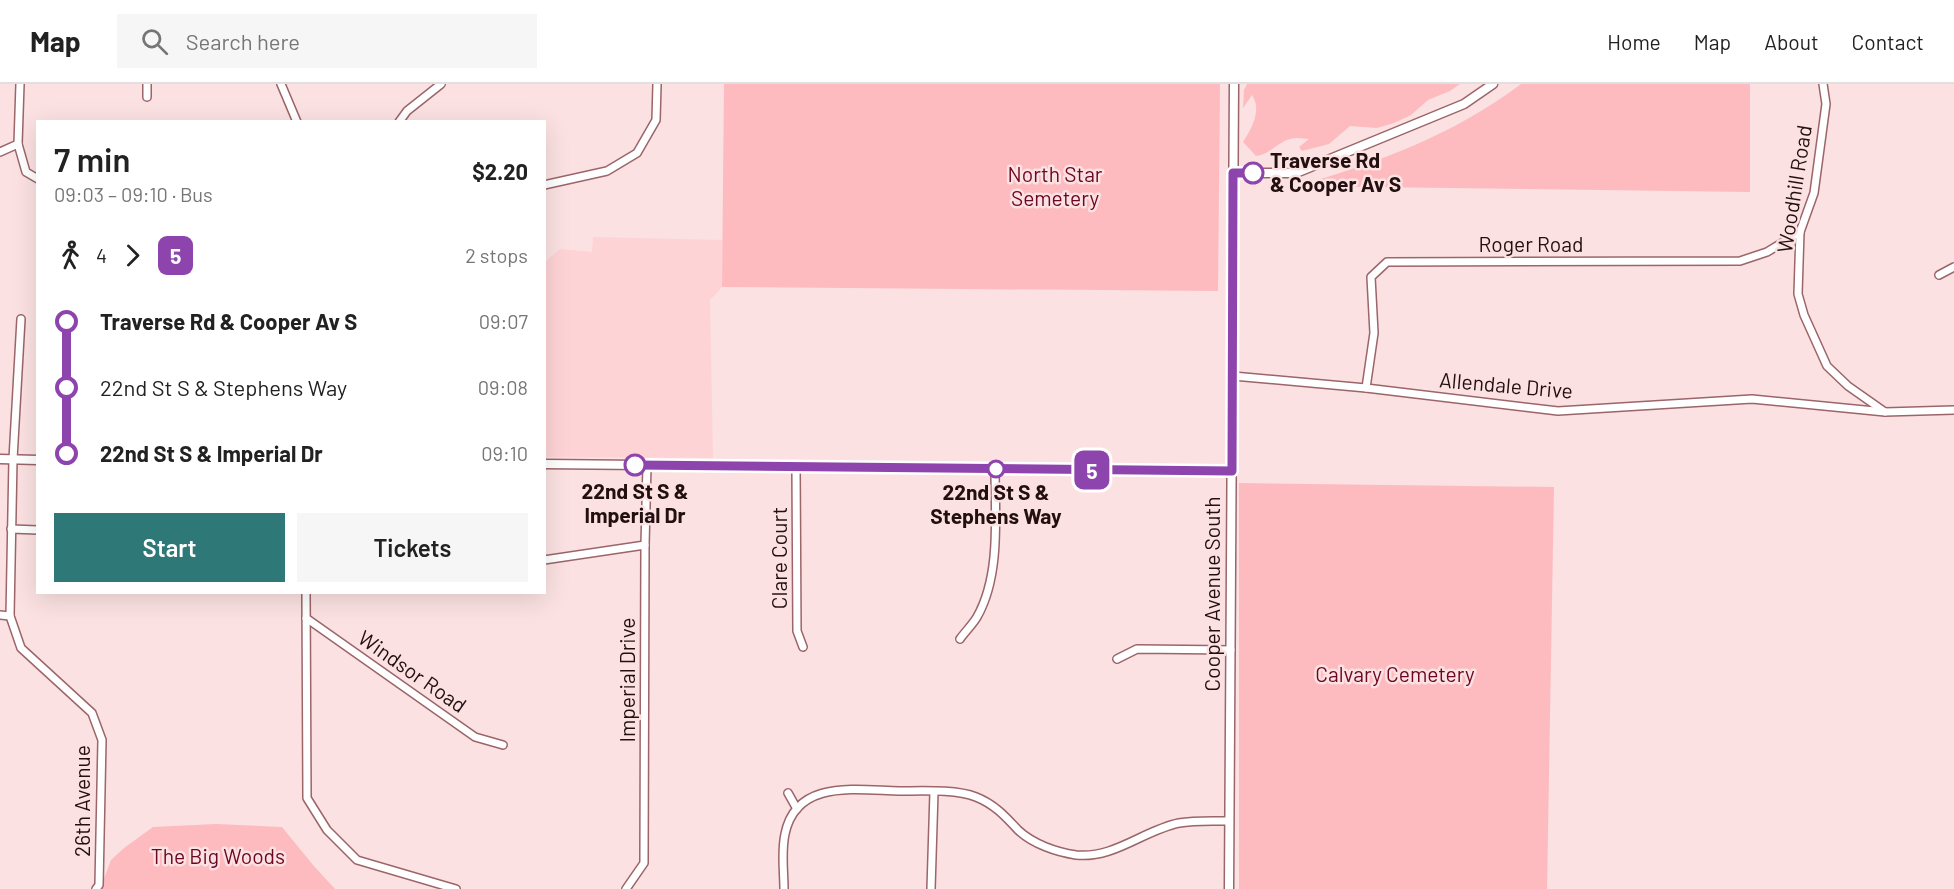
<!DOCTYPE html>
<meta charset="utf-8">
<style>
:root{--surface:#fff;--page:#f6f6f6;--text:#222;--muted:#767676;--line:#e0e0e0;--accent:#2e7878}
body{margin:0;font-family:Barlow,sans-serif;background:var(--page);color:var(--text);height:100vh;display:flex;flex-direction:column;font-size:22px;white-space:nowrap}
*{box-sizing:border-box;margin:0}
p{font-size:20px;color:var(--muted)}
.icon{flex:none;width:33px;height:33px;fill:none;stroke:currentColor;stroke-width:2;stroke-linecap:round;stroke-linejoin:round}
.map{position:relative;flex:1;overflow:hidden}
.details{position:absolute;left:36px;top:36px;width:510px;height:474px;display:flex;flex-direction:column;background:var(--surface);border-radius:0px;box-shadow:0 6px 24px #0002}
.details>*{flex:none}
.badge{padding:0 12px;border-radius:9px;font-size:21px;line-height:39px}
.map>.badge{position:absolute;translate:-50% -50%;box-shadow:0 0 0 3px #fff}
.legs{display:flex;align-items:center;gap:9px;height:66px;padding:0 18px;font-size:20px}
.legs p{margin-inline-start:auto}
.overview{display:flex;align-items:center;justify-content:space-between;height:102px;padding:0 18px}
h1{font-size:33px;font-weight:600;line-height:45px}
.primary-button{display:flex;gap:12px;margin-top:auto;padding:12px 18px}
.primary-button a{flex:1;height:69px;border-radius:0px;background:var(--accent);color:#fff;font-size:24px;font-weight:600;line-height:69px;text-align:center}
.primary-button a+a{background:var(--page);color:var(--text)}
ul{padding:0 18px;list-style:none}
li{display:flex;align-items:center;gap:21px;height:66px;font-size:22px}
li i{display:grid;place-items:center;width:9px;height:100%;margin:0 8px;background:currentColor}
li i::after{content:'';width:15px;height:15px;margin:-8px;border:4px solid;border-radius:50%;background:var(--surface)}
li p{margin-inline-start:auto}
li:first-child i{background:linear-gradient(#0000 50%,currentColor 0)}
li:last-child i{background:linear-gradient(currentColor 50%,#0000 0)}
header{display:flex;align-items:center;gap:36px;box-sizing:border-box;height:84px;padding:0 30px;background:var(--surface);border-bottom:2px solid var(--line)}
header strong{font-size:28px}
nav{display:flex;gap:33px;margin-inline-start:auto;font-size:21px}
.search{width:420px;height:54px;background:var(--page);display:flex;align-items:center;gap:15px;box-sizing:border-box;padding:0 21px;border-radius:0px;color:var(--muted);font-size:22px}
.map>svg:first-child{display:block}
</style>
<header>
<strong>Map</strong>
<div class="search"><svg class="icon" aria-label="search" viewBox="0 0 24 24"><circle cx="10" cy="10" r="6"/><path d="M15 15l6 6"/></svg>Search here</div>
<nav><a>Home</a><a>Map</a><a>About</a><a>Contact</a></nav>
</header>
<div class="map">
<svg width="1954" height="805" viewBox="0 0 1954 805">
<rect width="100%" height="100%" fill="#fbe1e2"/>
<!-- built -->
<path fill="#fed3d5" d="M593,153L722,156V203L710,216L713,374L545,373V178L560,165L592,168Z"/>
<!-- green -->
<g fill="#fdbbbf">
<path d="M724,0H1220L1218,207L722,203Z"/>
<path d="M1247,0H1460L1450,7L1428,16L1411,31L1394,39L1377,44L1350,42L1329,60L1302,67L1299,63L1309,55C1304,55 1296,53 1290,55C1276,59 1271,70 1256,72L1243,58C1252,44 1262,26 1252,11L1243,24L1244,6Z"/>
<path d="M1521,0H1750V108L1299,102C1380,77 1452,52 1521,0Z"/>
<path d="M1239,399L1554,403L1547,805H1239Z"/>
<path d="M216,740L282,743L313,781L335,805H100L111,776L124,764L153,743Z"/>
</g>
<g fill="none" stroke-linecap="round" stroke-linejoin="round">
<defs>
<g id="minor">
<path d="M20,0L18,60L26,88L38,95"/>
<path d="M281,0L297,38"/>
<path d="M1823,0L1826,20L1814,109L1800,148L1798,210L1804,231L1827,282L1848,302L1885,328L1954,326"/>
<path d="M147,13V0"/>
<path d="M399,38L407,27L441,0"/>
<path d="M0,68L18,60"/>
<path d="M544,101L607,87L637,69L656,36L657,0"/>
<path d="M1939,191L1954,183"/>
<path d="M21,235L13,375L10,532L21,564L92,629L102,656L99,801L96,805"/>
<path d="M1233,292L1366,304L1558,327L1752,315L1885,328"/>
<path d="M1366,304L1374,249L1371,193L1387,178L1740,177L1767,168L1800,148"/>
<path d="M796,383L797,547L803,563"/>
<path d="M11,445L38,446"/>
<path d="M544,476L645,461"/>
<path d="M306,508L307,714L327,746L357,776L456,805"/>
<path d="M0,531L10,532"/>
<path d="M306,534L475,653L503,661"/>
<path d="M960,555C965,548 973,540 977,533C1001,491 995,431 995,385"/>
<path d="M1117,575L1137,565L1231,566"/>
<path d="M788,709L797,725"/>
<path d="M626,805L644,779L645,461L647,381"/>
<path d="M784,805C784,788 781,768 785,750C796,695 856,706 899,707C921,707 956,705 976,713C994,720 1005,732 1018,746C1033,760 1056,768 1076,771C1114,775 1144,746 1179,739C1195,736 1213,737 1229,737"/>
<path d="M931,805L934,708"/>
</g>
<g id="tertiary">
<path d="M1233,89H1296L1464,20L1493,0"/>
<path d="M0,375L38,376"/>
<path d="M544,380L1232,387"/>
<path d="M1229,805L1234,0"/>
</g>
</defs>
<!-- minor casing -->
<use href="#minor" stroke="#9b6569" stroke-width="10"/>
<!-- tertiary casing -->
<use href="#tertiary" stroke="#9b6569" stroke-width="11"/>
<!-- minor -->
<use href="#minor" stroke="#fff" stroke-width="7"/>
<!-- tertiary -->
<use href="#tertiary" stroke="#fff" stroke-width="8"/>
</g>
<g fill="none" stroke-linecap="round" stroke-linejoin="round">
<defs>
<path id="line-1" d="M635,381L1232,387L1233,89H1253"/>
</defs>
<!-- line-1 casing -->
<use href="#line-1" stroke="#fff" stroke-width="14"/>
<!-- line-1 -->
<use href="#line-1" stroke="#8e44ad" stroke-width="9"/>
</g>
<!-- markers -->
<g fill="#fff" stroke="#8e44ad" stroke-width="3">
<circle cx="1253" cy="89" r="10"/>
<circle cx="635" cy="381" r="10"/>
<circle cx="996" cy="385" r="8"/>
</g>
<g text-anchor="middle" stroke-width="5" stroke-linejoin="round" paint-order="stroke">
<!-- stop labels -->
<g font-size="21" font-weight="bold" fill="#230f10" stroke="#fbe1e2">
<text x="1270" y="84" text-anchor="start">Traverse Rd<tspan x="1270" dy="24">&amp; Cooper Av S</tspan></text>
<text x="635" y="415">22nd St S &amp;<tspan x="635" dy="24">Imperial Dr</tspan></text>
<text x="996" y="416">22nd St S &amp;<tspan x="996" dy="24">Stephens Way</tspan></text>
</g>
<!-- park labels -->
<g font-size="21" fill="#6d0621" stroke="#fbe1e2">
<text x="1055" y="98">North Star<tspan x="1055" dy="24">Semetery</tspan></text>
<text x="1395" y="598">Calvary Cemetery</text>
<text x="218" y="780">The Big Woods</text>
</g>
<!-- street labels -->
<g font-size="21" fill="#230f10" stroke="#fbe1e2">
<text transform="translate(1795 105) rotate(-81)" y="7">Woodhill Road</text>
<text x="1531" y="168">Roger Road</text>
<text transform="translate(1506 302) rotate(5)" y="7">Allendale Drive</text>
<text transform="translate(780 474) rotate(-90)" y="7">Clare Court</text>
<text transform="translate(1213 510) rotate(-90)" y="7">Cooper Avenue South</text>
<text transform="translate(412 588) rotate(35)" y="7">Windsor Road</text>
<text transform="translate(628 596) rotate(-90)" y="7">Imperial Drive</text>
<text transform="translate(83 717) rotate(-90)" y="7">26th Avenue</text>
</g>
</g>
</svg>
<b class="badge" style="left:1092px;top:386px;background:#8e44ad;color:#fff">5</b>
<section class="details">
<div class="overview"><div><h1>7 min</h1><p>09:03 – 09:10 · Bus</p></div><b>$2.20</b></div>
<div class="legs"><svg class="icon" aria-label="walk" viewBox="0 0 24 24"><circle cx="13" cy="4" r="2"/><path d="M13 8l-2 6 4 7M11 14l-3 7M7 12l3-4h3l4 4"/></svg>4<svg class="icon" aria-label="forward" viewBox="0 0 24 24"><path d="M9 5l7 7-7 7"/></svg><b class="badge" style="background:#8e44ad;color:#fff">5</b><p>2 stops</p></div>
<ul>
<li><i style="color:#8e44ad"></i><b>Traverse Rd &amp; Cooper Av S</b><p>09:07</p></li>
<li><i style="color:#8e44ad"></i><span>22nd St S &amp; Stephens Way</span><p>09:08</p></li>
<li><i style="color:#8e44ad"></i><b>22nd St S &amp; Imperial Dr</b><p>09:10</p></li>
</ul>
<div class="primary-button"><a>Start</a><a>Tickets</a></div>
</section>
</div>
